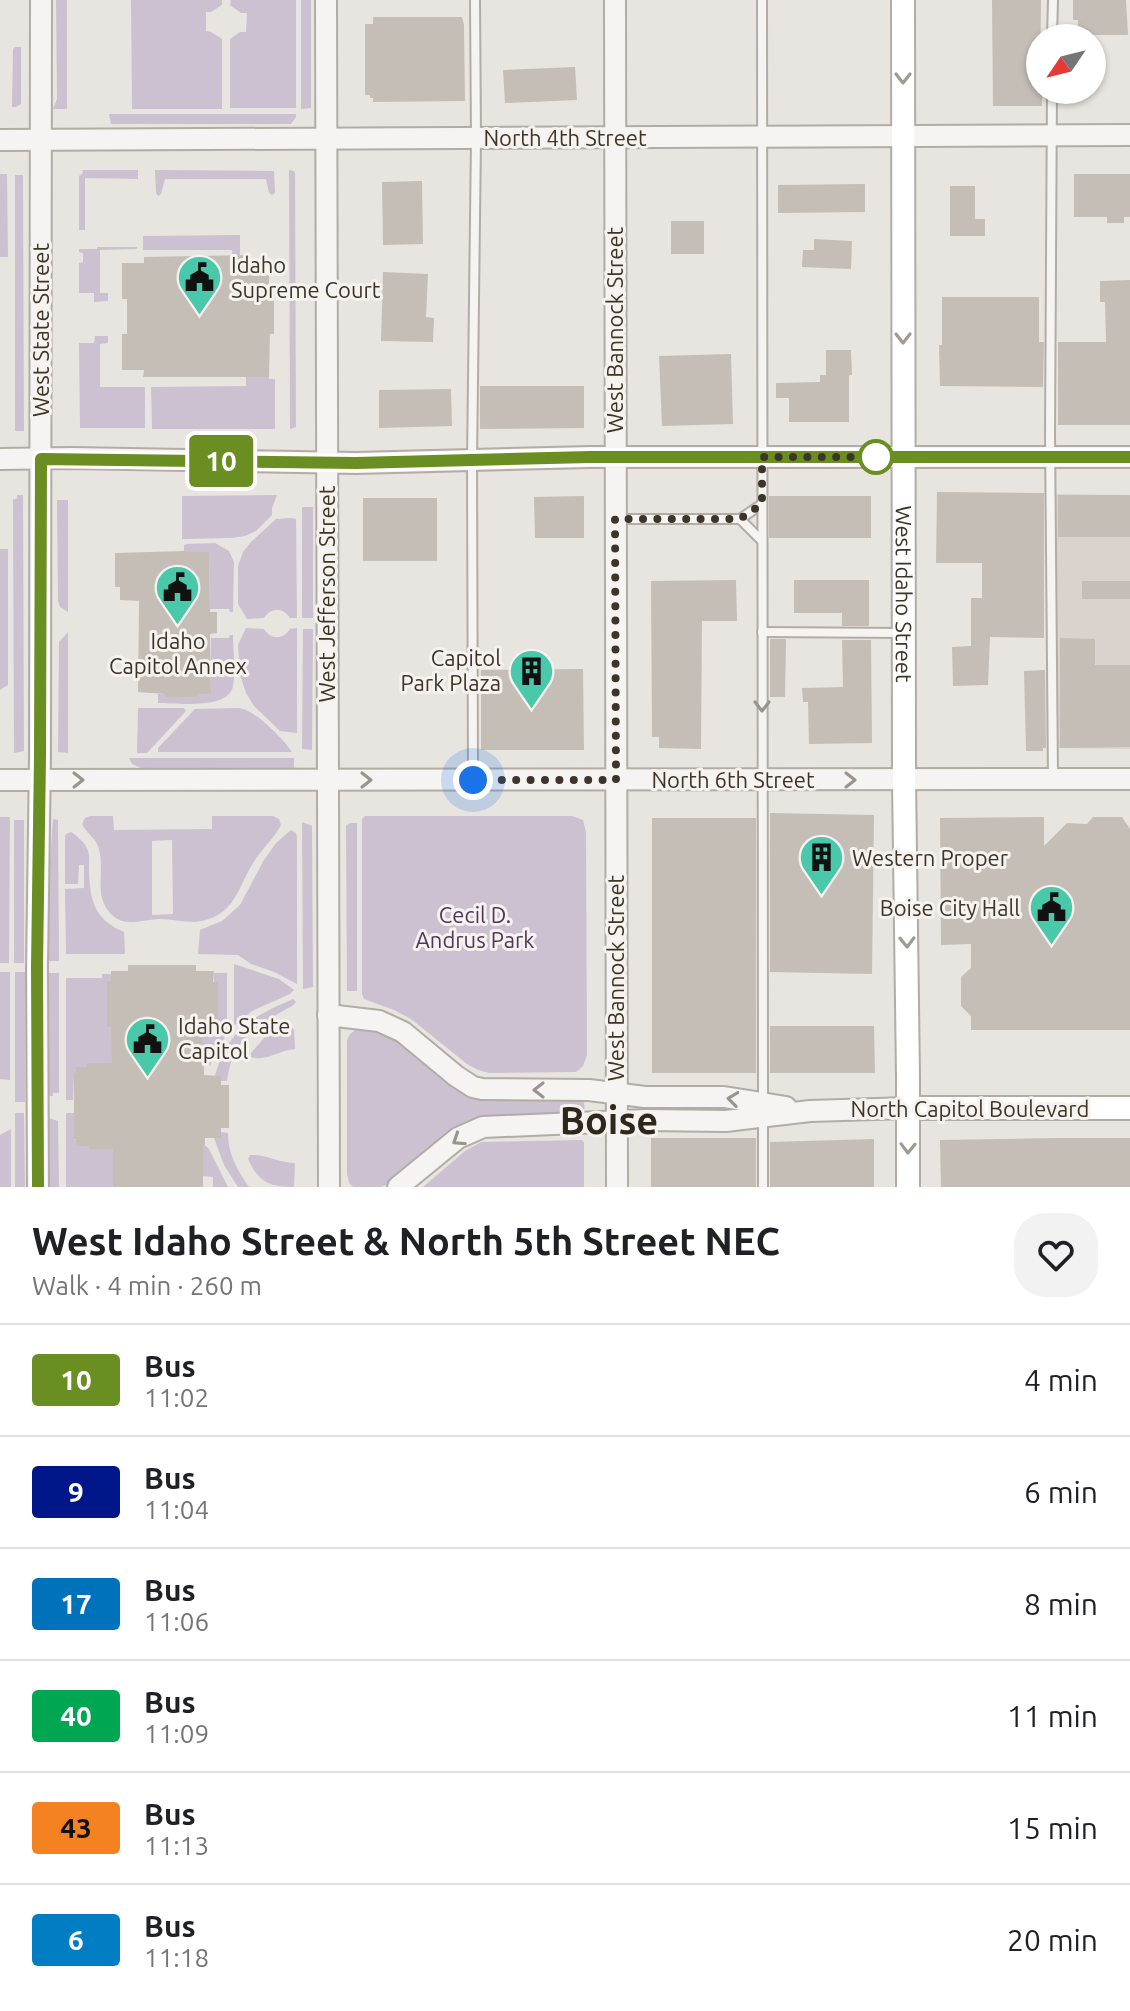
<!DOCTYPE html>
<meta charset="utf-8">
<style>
:root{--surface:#fff;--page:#f2f2f2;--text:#202124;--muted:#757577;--line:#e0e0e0}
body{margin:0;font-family:Ubuntu,sans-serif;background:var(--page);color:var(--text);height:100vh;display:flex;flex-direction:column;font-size:30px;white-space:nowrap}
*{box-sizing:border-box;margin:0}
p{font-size:26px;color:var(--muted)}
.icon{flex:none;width:44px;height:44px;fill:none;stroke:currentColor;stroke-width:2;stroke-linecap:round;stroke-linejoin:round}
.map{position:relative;height:1187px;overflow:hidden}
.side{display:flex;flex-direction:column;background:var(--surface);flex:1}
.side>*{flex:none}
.badge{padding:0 16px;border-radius:6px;font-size:28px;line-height:52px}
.needle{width:52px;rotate:235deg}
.fabs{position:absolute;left:1026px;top:24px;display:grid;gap:16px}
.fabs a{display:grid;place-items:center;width:80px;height:80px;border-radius:50%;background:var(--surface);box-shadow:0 2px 6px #0004;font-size:40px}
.you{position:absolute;width:40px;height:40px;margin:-20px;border:6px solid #fff;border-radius:50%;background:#1a73e8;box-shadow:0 0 0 12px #1a73e833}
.map>.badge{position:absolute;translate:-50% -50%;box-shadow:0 0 0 4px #fff}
.round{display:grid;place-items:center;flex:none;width:84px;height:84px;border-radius:32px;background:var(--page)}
.summary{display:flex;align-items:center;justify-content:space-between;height:136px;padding:0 32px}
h1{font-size:38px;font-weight:600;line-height:60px}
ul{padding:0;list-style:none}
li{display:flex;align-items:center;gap:24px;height:112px;padding:0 32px;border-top:2px solid var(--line)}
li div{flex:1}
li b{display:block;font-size:30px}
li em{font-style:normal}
li .badge{min-width:88px;font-weight:700;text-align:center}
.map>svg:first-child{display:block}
</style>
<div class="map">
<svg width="1130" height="1187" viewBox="0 0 1130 1187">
<rect width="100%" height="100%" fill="#e8e4df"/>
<!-- built -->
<path fill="#dad3cd" d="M1055,494L1130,495V749L1054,748Z"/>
<!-- green -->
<g fill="#ccc1d1" fill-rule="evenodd">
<path d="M56,0H67V109H53L57,99Z"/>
<path d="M131,0H222V5L211,12H206V31L211,32L222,39V109H132Z"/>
<path d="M231,0H296V108H230V39L240,32H246L247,13H241L230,5Z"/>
<path d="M301,0H311V108L301,109Z"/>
<path d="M15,47H21V104L16,107H12L13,49Z"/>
<path d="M109,114H296V117L291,124H111Z"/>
<path d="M82,170H138V179L85,178V230H79V176L83,173Z"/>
<path d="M155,170L274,171L275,193L272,195L269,193L266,179H165L161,194L158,196L156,193Z"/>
<path d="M289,170L294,171L295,173L296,427L290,429Z"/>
<path d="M0,174H7L8,257H0Z"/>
<path d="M15,175H23L24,431H15Z"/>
<path d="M240,235V256H232V250H143V236Z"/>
<path d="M97,247H137V249L100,250V293H108V301L94,302V293H79V263L83,262V253L79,252V249H97Z"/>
<path d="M95,336H108V343L100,344V387H145V428H80L79,343H94Z"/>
<path d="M246,370H269V379H275V429H152L151,387L246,386Z"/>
<path d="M17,495H23L24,751L14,753L13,499H17Z"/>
<path d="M277,495L272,508V515L256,531L245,536L232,538L182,539V496Z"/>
<path d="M57,500H68V612L60,607L58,601Z"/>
<rect x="302" y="507" width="11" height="111"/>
<path d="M291,518L296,519L297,618H290C283,607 271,607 264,618L247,619L238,604V566L243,552L251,542L276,519Z"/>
<path d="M215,543L229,551L234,562L233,612H230L229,609H210L209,553L184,551V545L187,544Z"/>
<path d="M0,549H8V685L0,690Z"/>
<path d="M246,628L264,629C271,640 283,640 290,629L297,628V733L280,731L254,706L246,693L240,675L238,645Z"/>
<path d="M303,629H313L312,750L302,749Z"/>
<path d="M68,632V753L58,752L59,642Z"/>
<path d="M230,635H233C233,651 236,670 233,686C229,710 177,703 158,703V694H165L166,697H196L197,694H211V638H229Z"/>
<path d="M138,708H184L186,711L147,753H137Z"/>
<path d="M238,708C255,709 283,739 292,752H158V748L195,709Z"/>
<path d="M129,758H294V768H141L132,764Z"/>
<path d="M90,816H113L114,830L212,829V816H273L279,819L281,825C275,837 263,848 255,860C238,885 237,914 201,921C187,924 172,918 158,919C141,920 125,928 111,914C93,895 105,872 99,849C97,839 86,833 82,824L85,818ZM172,840L173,914L152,915V841Z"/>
<path d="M365,816H572L583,820L586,832L587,1055L583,1066L576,1072L489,1073L478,1070L467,1064L411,1019L394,1010L364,999L362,994V819Z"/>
<path d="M0,817H10L9,963H0Z"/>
<path d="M53,819L58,820L59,961H49L48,890Z"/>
<rect x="14" y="820" width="10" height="143"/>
<path d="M302,822L312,826L313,987L303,989Z"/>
<path d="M350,823H357V991H347L346,826Z"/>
<path d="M291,830L296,833L297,837V984L274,972L251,964L238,955L198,954L200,930L222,921L240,905L264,860L276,843Z"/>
<path d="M71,832C77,836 85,842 88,851C90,856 89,864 89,870C90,901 94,919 124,932L125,954H66L65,889L84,888V865H79L78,884H65V837L66,834Z"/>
<path d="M234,964L279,979L294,990L290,994L252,1011L234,1026Z"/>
<path d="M0,972H10V1080L0,1079Z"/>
<rect x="15" y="972" width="10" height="130"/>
<path d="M49,973H59V1093H53V1096H49Z"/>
<path d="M214,973H227V1033L210,1065L202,1067V1037H213V1027L218,1026V982H214Z"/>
<path d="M102,974H111V981L107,982V1027H111L116,1063H88L87,1067H76V1073L74,1074L73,1100H66V978H102Z"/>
<path d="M293,999L296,1002L292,1006C269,1019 239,1034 231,1062C229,1068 228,1075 227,1081H221V1076H215C228,1029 252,1017 293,999Z"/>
<path d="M289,1026L294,1029L295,1049C279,1050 266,1062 251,1057V1053L264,1038Z"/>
<path d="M359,1027H363L391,1034L450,1080L581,1098C585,1103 586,1108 582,1114L480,1118C449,1126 416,1161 392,1182L381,1187H353L349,1183L347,1174V1040L350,1034Z"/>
<path d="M15,1113H24L25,1187H15Z"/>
<path d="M66,1113H74V1139L89,1146L90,1149H115L113,1187H66Z"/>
<path d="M49,1118L58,1121L59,1187H50Z"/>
<path d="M11,1129V1187H0V1135Z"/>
<path d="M221,1132L228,1133C228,1154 237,1170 249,1187H238L224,1165L214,1138H221Z"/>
<path d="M582,1140L584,1142V1187H423L465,1151L481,1142Z"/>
<path d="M205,1145L209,1149L228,1187H213V1177L203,1176V1146Z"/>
<path d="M250,1155C267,1154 279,1163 295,1163L294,1187C270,1187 259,1183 248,1159Z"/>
</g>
<!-- building -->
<g fill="#c4beb7">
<path d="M992,0H1041L1040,90H1042V106H993Z"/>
<path d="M1073,0H1126L1128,35H1078V20H1073Z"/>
<path d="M373,17H462L464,25L465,101L373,102V98H370V95H365V24H373Z"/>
<path d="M575,67L577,100L505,103L503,70Z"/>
<path d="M1074,174H1130V217H1124V223H1107V217H1074Z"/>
<path d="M422,181L423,244L383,245L382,182Z"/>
<path d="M865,184V212L778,213V185Z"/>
<path d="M950,186H975V219H985V236H950Z"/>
<rect x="671" y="221" width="33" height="33"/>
<path d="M814,239L852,241L851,269L802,267L803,250H814Z"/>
<path d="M248,255V262H269V297H274V334H270L269,377H143L144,370H122V334H127V299H122V263H144V257Z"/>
<path d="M383,272L428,274L426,317L434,318L433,342L381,341Z"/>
<path d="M1130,280V425H1058V342H1106L1105,302H1100V281Z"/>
<path d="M942,297H1039V342H1044L1043,387L940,386L939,345H942Z"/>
<path d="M826,350H851L852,375H849V422H789V398H776V383L820,382V375H826Z"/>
<path d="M731,354L733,424L662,426L659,356Z"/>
<path d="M480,386H584V428L480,429Z"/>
<path d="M451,389L452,426L379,428V390Z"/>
<path d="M937,492L1044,493V638L990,637L988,685L953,686L952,647L971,646V598H982V563H936Z"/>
<rect x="1058" y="495" width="72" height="42"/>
<path d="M584,496V538H535L534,497Z"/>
<rect x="769" y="496" width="102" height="42"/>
<rect x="363" y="498" width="74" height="63"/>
<path d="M184,551L209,552L210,612H217V633L210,634L211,694H197V697H165V694L138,692L139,601L120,600V587H115V553Z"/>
<path d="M736,580L737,621H702L701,749L659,748V737H652L651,581Z"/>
<path d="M794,580H869V626H842V613H794Z"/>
<rect x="1082" y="581" width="48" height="18"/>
<path d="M1060,638L1095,639V665H1130V747L1060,748Z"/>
<path d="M770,639H786L785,697H770Z"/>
<path d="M842,640H871L872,743L809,744L808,702H803L802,688L843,687Z"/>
<path d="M583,669L584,750H481V670Z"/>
<path d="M1045,670L1046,748H1043V751H1026L1024,671Z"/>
<path d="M770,813L874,815L872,974L770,972Z"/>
<path d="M1044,817V846L1067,823L1087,824L1093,817H1122L1130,829V1030H971V1016L961,1006V977L971,968V944L941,945L940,818Z"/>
<rect x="652" y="818" width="104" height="255"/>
<path d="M128,965H196V971H214L213,982H218V1027H213V1037H202V1067H204V1075L221,1076V1085H229V1128H221V1138H205V1145L203,1146V1187H113V1149H89V1146H76V1139H74V1073H76V1067H87V1063H112L111,1027H107V981H111V971H128Z"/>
<path d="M770,1026H874L875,1073H770Z"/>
<rect x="651" y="1138" width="105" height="49"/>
<path d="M1057,1138H1130V1187H941L940,1140Z"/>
<path d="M874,1139V1187H770V1142Z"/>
</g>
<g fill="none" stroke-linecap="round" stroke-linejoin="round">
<defs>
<g id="service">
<path d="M762,0L763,1103"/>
<path d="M1052,38L1053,0"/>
<path d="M1052,90L1050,435L1053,779"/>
<path d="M616,519H740L762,541"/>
<path d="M740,519L762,504"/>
<path d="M762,632L902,633"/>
<path d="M473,779L472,462L476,138L475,0"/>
<path d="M763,1187V1117"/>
</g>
<g id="tertiary">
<path d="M326,0L329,1187"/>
<path d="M615,0L617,1187"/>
<path d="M0,140L1130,135"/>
<path d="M0,459L72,458L356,463L590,457H1130"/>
<path d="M0,780L1130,779"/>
<path d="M328,1015L379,1021L403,1032L456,1076L473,1087L482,1089L589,1090L645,1097H724L786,1107"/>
<path d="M38,1187L37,967L40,756L41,0"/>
<path d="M398,1187L458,1138L483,1127L646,1120L726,1121L810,1111L909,1108"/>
</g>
<g id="secondary">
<path id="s1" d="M903,0L904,780L908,1077V1187"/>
<path d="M909,1108H1130"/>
</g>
</defs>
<!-- service casing -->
<use href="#service" stroke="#b2aca5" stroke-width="12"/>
<!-- tertiary casing -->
<use href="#tertiary" stroke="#b2aca5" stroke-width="24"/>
<!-- secondary casing -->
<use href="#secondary" stroke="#b2aca5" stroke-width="26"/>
<!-- service -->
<use href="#service" stroke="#f6f4f2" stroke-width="8"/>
<!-- tertiary -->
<use href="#tertiary" stroke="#f6f4f2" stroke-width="20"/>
<!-- secondary -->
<use href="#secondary" stroke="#fff" stroke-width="22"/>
</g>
<!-- one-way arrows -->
<defs><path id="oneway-chevron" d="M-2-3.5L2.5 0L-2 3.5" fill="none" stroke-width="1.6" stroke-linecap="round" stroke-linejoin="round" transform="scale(2)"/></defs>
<g stroke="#9e9a94">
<use href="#oneway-chevron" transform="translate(903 78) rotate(90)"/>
<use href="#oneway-chevron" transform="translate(903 338) rotate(90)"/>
<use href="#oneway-chevron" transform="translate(907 942) rotate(89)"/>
<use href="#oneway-chevron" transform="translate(908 1148) rotate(91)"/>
</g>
<g stroke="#9a948e">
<use href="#oneway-chevron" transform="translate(762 706) rotate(90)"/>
<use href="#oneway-chevron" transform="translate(78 780)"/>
<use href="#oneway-chevron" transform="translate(366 780)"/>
<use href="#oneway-chevron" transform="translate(850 780)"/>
<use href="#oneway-chevron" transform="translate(539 1090) rotate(180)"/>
<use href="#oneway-chevron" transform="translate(733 1099) rotate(-173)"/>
<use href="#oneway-chevron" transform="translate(458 1140) rotate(147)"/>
</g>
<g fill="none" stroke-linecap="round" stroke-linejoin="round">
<defs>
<path id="line" d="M38,1187L37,967L40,756L41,459L356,463L590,457H1130"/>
</defs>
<!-- line casing -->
<use href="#line" stroke="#fff" stroke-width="18"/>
<!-- line -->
<use href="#line" stroke="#6b8e23" stroke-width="12"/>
<!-- walk -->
<path stroke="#3e3529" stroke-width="8" stroke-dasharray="0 14.4" d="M473,780H616L615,519H740L762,504V457H876"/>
</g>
<!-- icons -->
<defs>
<symbol id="civic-pin" viewBox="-11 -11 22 30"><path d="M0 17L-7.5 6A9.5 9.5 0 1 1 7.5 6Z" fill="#49c8aa" stroke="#f6f2ef"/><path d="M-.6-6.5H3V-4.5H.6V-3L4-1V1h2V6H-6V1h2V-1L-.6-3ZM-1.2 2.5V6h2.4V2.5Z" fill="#111"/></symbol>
<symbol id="building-pin" viewBox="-11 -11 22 30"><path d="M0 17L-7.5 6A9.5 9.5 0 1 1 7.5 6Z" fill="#49c8aa" stroke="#f6f2ef"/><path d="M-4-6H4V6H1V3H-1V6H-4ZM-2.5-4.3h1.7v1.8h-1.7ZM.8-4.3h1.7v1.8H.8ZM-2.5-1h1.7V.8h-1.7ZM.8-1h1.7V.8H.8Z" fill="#111"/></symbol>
</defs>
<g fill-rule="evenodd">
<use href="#civic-pin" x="174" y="252" width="51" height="69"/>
<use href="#civic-pin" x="152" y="562" width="51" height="69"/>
<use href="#building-pin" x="506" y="646" width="51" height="69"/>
<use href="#building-pin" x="796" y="832" width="51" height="69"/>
<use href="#civic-pin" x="1026" y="882" width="51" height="69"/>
<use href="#civic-pin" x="122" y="1014" width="51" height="69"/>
</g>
<!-- markers -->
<circle fill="#fff" stroke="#6b8e23" stroke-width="4" cx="876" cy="457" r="16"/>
<g text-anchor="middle" stroke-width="6" stroke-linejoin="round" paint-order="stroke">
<!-- street labels -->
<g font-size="22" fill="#3e3529" stroke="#f6f2ef">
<text x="565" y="146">North 4th Street</text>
<text transform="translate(41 330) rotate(-90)" y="8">West State Street</text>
<text transform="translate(615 330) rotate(-90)" y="8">West Bannock Street</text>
<text transform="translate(327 594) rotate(-90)" y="8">West Jefferson Street</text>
<text dy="8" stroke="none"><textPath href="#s1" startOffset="594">West Idaho Street</textPath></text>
<text x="733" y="788">North 6th Street</text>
<text transform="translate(616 978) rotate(-90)" y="8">West Bannock Street</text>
<text x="970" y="1117">North Capitol Boulevard</text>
</g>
<!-- poi labels -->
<g font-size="22" fill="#3e3529" stroke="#f6f2ef" text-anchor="start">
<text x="231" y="273">Idaho<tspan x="231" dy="25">Supreme Court</tspan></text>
<text x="178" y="649" text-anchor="middle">Idaho<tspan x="178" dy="25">Capitol Annex</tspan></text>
<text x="501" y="666" text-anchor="end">Capitol<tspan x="501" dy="25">Park Plaza</tspan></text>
<text x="852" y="866">Western Proper</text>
<text x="1020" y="916" text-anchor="end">Boise City Hall</text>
<text x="178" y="1034">Idaho State<tspan x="178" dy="25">Capitol</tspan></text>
</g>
<!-- park labels -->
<g font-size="22" fill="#50375a" stroke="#f6f2ef">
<text x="475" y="923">Cecil D.<tspan x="475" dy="25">Andrus Park</tspan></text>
</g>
<!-- town labels -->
<g font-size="38" font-weight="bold" fill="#2f271b" stroke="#f6f2ef">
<text x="609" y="1134">Boise</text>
</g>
</g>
</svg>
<div class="fabs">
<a><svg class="needle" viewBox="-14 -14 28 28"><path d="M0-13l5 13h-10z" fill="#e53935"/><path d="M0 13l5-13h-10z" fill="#757577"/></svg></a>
</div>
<div class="you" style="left:473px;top:780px"></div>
<b class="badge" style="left:221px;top:461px;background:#6b8e23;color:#fff">10</b>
</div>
<section class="side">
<div class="summary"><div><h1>West Idaho Street &amp; North 5th Street NEC</h1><p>Walk · 4 min · 260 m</p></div><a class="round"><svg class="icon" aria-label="heart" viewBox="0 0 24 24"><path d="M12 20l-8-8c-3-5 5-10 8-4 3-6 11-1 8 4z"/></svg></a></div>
<ul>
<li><span class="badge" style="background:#6b8e23;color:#fff">10</span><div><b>Bus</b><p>11:02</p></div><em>4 min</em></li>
<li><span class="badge" style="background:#001689;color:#fff">9</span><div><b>Bus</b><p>11:04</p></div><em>6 min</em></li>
<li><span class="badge" style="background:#0072bc;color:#fff">17</span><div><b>Bus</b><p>11:06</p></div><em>8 min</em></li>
<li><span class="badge" style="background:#00a651;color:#fff">40</span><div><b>Bus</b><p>11:09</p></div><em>11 min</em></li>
<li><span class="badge" style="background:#f58220;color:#111">43</span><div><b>Bus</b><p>11:13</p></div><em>15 min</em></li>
<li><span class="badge" style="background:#007dc3;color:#fff">6</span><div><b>Bus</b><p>11:18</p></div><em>20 min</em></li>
</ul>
</section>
